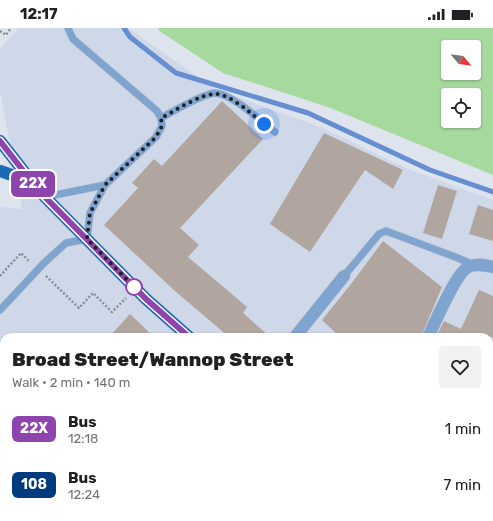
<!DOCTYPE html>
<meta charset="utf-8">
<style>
:root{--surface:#fff;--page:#f2f2f2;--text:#202124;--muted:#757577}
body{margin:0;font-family:Rubik,sans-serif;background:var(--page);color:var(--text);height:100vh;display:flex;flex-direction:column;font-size:15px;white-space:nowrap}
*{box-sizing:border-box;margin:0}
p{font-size:13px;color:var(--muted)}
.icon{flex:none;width:22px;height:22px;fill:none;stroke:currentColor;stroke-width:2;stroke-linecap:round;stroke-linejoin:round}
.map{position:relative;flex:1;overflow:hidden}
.details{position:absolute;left:0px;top:305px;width:493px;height:188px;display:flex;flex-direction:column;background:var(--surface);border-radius:12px 12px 0 0;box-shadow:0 1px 3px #0004}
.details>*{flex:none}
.badge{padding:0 8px;border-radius:6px;font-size:14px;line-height:26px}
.needle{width:26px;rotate:119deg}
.tools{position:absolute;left:441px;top:12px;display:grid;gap:8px}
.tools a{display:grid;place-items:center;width:40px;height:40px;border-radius:4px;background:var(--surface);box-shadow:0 1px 3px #0004;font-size:20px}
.you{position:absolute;width:20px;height:20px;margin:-10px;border:3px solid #fff;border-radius:50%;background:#1a73e8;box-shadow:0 0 0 6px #1a73e833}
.map>.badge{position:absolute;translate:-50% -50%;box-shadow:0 0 0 2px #fff}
.round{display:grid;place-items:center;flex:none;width:42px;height:42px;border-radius:4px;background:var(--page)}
.overview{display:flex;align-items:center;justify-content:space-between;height:68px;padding:0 12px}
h1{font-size:19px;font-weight:800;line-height:30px}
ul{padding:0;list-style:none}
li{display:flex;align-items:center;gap:12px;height:56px;padding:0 12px}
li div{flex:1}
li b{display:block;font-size:15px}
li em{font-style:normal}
li .badge{min-width:44px;font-weight:700;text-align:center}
.status{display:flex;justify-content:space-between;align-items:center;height:28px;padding:0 20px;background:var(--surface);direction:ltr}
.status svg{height:11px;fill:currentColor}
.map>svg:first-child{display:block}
</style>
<div class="status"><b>12:17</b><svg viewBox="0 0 49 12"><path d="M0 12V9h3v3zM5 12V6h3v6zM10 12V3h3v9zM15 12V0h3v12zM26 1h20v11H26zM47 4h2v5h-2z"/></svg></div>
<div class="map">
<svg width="493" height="493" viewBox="0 0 493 493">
<rect width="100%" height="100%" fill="#dee4ee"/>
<!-- built -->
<path fill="#cfd8e9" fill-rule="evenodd" d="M19,0H128L215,61L323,100L408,141L493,172V493H0V179L22,181L0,63V21ZM4,309H489V489H4Z"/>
<!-- green -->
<path fill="#a5d99d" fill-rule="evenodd" d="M159,0H493V147L328,79L223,45L158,2ZM448,19H474V45H448ZM448,67H474V93H448Z"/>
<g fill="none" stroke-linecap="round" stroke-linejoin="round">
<!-- stream -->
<path stroke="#668ed0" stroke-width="5" d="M124,0L130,9L176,45L308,85L430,142L493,164"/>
</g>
<!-- building -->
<g fill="#b0a69f">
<path d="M222,73L263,111L180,200L199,217L188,229L247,279L243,285L270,309H229L175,263L104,197L138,160L132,155L154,131L162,138Z"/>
<path d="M324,105L403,142L393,161L365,142L310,224L270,196Z"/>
<path d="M438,157L457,163L442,211L423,205Z"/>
<path d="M478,177L493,182V213L469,206Z"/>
<path d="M383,213L442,259L421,309H340L322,292L351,256Z"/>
<path d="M479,262L493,268V309H436L444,293L461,301Z"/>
<path d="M130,286L154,309H109Z"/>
</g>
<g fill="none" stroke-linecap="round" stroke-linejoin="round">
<defs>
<g id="service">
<path d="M68,0L73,11L157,83L161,90L162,98L156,109L105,157"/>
<path d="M161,90C174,83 202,66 215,65C231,65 262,94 275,104"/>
<path d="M344,248L379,206L386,203L458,230L467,234L469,238"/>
<path d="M0,282L44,235L66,215L87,211L90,185L105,157L45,169"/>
<path d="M113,493L118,489"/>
</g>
<g id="minor">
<path d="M295,309L344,248"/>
<path d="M428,309C435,295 456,245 468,239C476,235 485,237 493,239"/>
<path d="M489,473L493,469"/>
<path d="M307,493L311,489"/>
<path d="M470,493L474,489"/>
</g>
<g id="primary">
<path d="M0,113L32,154L45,169L146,271L189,309"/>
<path d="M0,143L32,154"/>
<path d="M395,489L399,493"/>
</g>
</defs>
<!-- service casing -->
<use href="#service" stroke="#bcc1ca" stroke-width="8"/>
<!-- minor casing -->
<use href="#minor" stroke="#bcc1ca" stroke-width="13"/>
<!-- primary casing -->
<use href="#primary" stroke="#bcc1ca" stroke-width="13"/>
<!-- path -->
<g stroke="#898d94" stroke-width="2.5" stroke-dasharray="2 2" stroke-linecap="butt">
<path d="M0,3L6,7L11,0"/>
<path d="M0,248L21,225L30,234"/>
<path d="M46,248L79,280L93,265L112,284L126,270"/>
</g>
<!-- service -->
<use href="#service" stroke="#7fa4cf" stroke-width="7"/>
<!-- minor -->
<use href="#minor" stroke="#7fa4cf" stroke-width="12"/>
<!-- primary -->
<use href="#primary" stroke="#1b6ab8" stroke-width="12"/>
</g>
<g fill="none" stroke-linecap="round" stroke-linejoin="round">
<defs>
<path id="line" d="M0,113L32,154L45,169L146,271L189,309"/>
</defs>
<!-- line casing -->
<use href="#line" stroke="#fff" stroke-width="9"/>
<!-- line -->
<use href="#line" stroke="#8e44ad" stroke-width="6"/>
<!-- walk -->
<path stroke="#1f2124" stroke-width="4" stroke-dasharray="0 7.2" d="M134,259L135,260L87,211L90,185L105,157L156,109L162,98L161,90C175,83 200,66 215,66C229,65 253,87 264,96"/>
</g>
<!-- markers -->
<circle fill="#fff" stroke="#8e44ad" stroke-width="2" cx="134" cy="259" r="8"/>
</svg>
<div class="tools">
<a><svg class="needle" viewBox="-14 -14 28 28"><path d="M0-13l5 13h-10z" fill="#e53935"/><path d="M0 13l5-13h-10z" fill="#757577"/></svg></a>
<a><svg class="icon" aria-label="locate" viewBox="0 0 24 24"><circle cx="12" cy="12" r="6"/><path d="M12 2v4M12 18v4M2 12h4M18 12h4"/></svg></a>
</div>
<div class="you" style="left:264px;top:96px"></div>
<b class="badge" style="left:33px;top:156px;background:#8e44ad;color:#fff">22X</b>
<section class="details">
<div class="overview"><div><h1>Broad Street/Wannop Street</h1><p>Walk · 2 min · 140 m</p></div><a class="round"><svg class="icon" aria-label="heart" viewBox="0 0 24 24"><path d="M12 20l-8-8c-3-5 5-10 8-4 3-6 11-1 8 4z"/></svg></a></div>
<ul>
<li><span class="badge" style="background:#8e44ad;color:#fff">22X</span><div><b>Bus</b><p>12:18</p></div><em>1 min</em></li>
<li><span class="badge" style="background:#003b80;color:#fff">108</span><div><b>Bus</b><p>12:24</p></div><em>7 min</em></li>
</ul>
</section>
</div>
